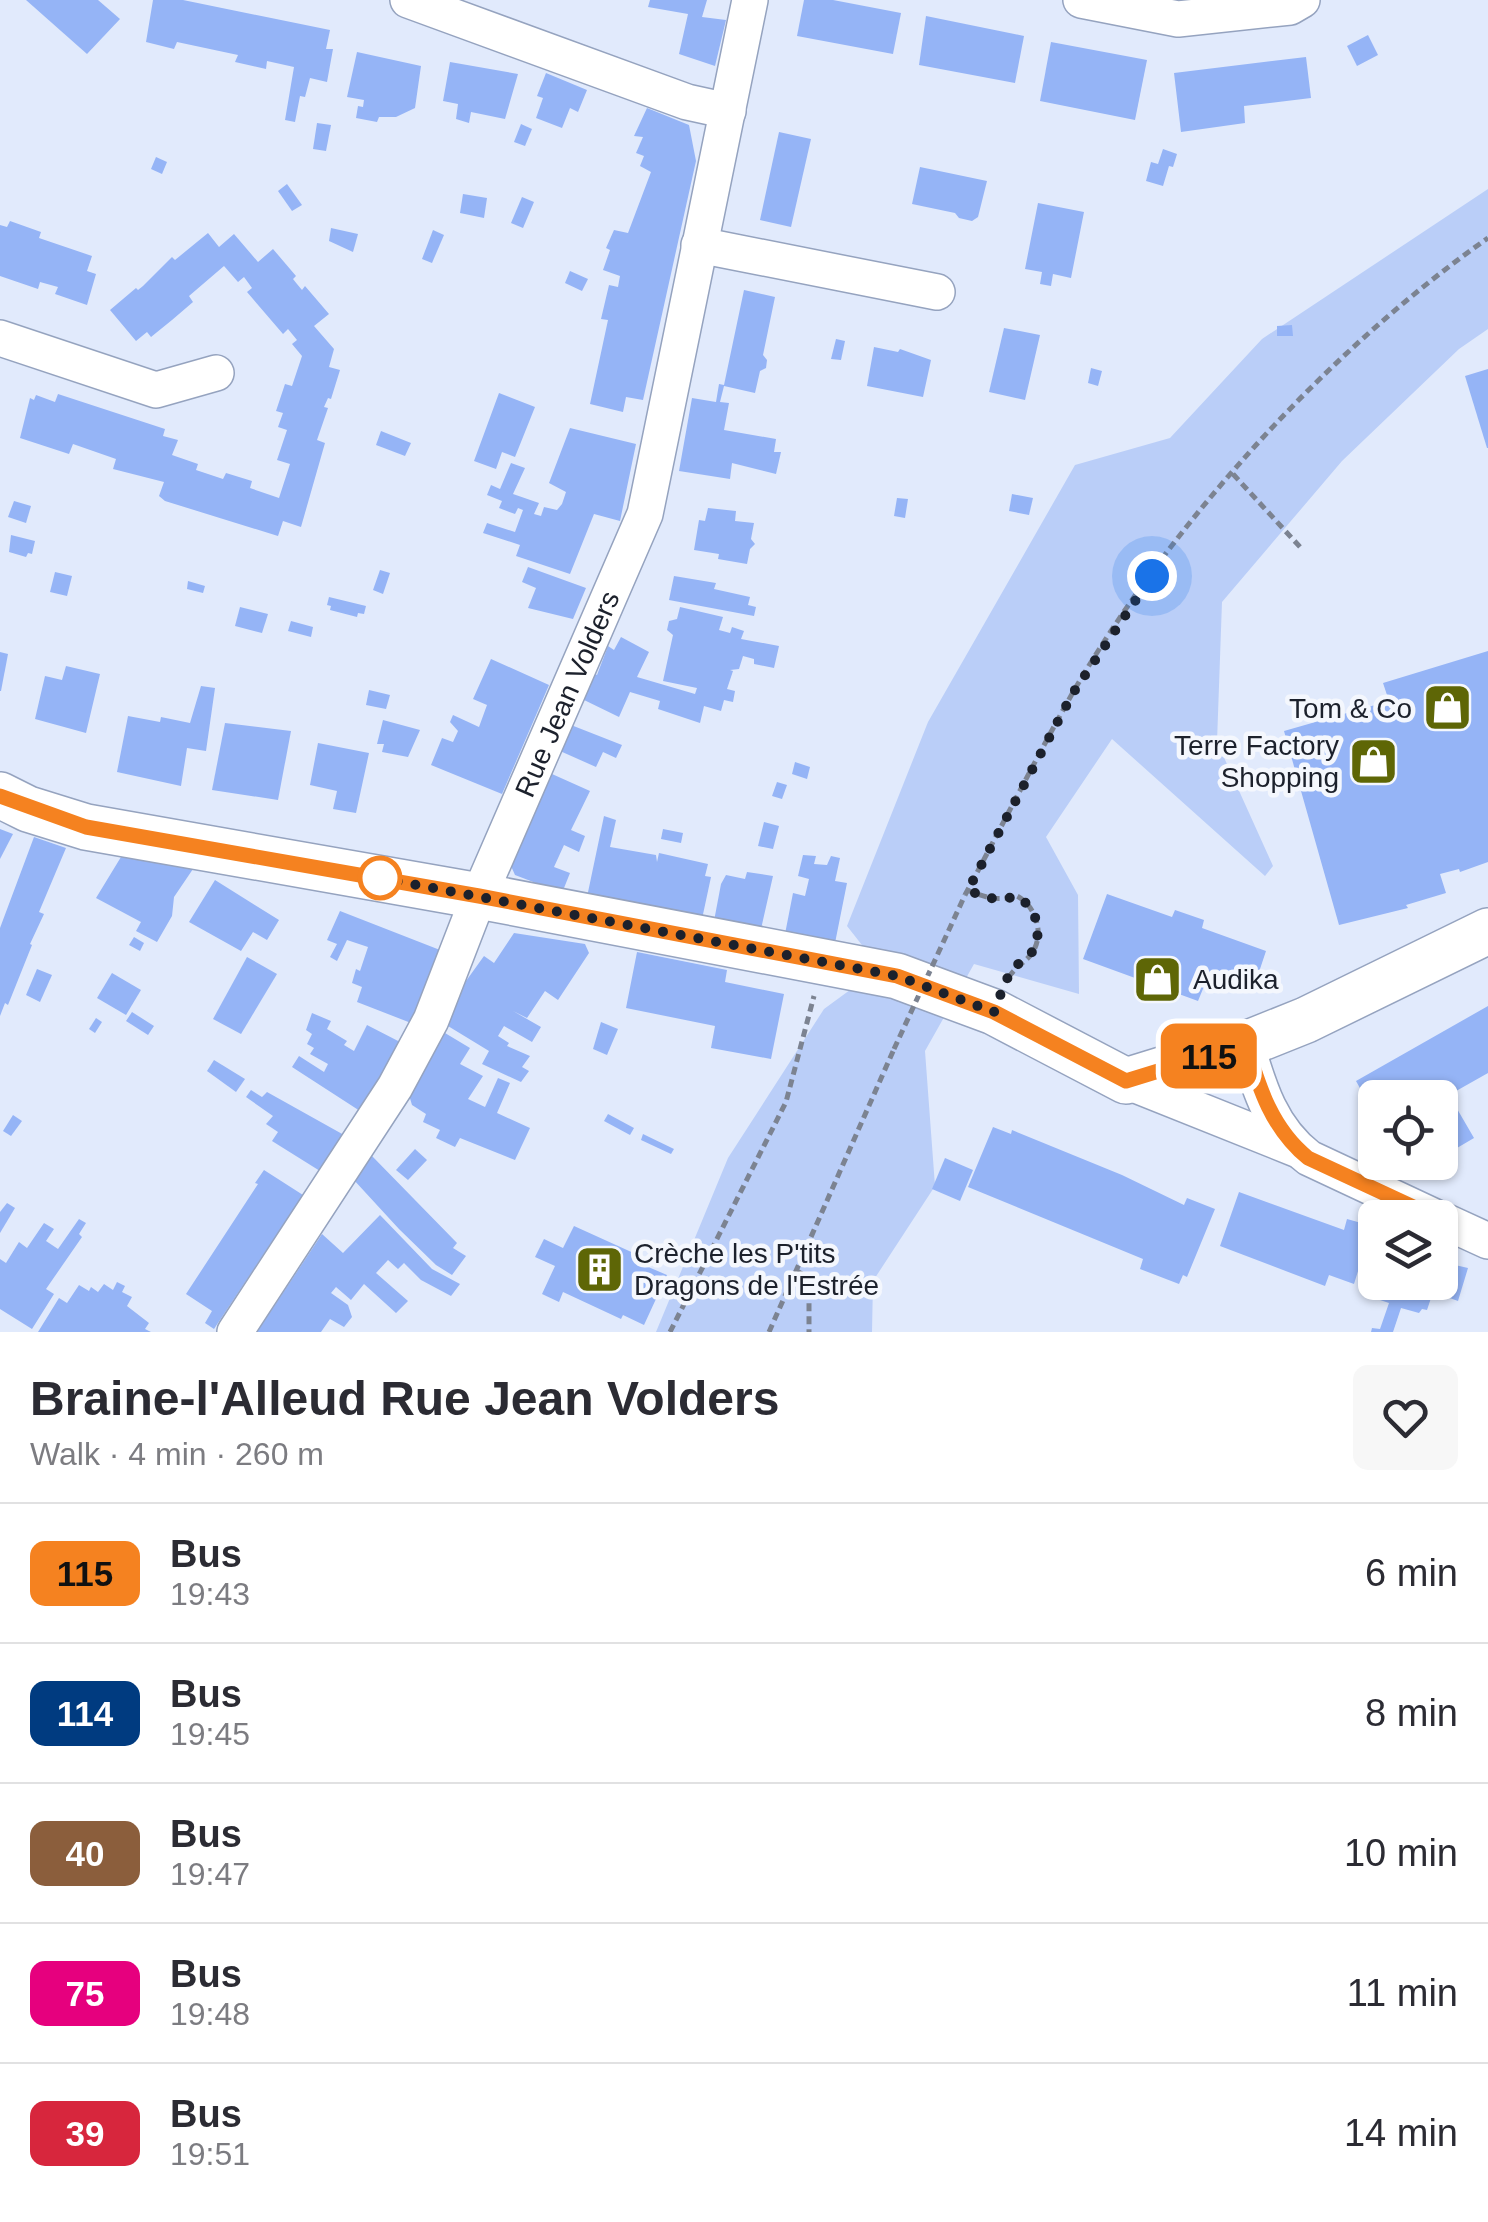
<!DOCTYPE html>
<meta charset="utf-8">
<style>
:root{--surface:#fff;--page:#f7f7f7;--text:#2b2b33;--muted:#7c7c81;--line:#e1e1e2}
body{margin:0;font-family:Arial,sans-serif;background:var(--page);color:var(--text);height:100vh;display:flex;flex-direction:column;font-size:38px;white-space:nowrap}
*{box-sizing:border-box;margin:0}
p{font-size:32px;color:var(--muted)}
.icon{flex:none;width:55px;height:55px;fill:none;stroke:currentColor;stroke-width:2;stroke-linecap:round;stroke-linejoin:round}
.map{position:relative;height:1332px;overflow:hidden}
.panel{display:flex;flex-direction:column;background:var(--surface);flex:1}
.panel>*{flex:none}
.badge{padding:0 20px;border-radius:15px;font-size:35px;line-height:65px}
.buttons{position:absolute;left:1358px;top:1080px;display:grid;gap:20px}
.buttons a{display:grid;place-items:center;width:100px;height:100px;border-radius:15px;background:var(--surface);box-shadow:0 2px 8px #0004;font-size:50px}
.you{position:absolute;width:50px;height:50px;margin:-25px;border:8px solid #fff;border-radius:50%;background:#1a73e8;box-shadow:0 0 0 15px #1a73e833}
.map>.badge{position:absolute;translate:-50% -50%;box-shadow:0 0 0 5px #fff}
.round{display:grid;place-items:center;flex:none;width:105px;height:105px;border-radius:15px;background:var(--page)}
.headline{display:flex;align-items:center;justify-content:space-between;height:170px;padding:0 30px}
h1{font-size:48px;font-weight:700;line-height:75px}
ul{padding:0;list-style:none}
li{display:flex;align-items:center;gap:30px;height:140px;padding:0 30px;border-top:2px solid var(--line)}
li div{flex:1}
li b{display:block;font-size:38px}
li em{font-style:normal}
li .badge{min-width:110px;font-weight:700;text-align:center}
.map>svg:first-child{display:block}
</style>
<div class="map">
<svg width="1488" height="1332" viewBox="0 0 1488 1332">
<rect width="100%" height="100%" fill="#e1eafc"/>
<!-- green -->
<path fill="#bacef8" d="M1488,189V329L1459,349L1342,461L1222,602L1217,742L1273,866L1265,876L1112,739L1046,837L1078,895L1079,994L974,964L925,1051L935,1186L873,1281L872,1332H656L728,1158L824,1009L880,968L847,926L928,722L1075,465L1170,438L1262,339Z"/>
<!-- building -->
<g fill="#95b4f6">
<path d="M26,0H98L120,19L87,54Z"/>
<path d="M153,0H183L330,30L326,49H333L327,82L310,78L305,97L300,96L295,122L285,120L294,67L267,61L266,69L235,62L238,55L177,42L174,49L146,42Z"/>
<path d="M650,0H707L702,17L726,20L715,66L679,54L688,14L648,7Z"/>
<path d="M804,0H833L901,13L893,54L797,36Z"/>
<path d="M926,16L1024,36L1015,83L919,65Z"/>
<path d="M1368,35L1378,55L1357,66L1347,46Z"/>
<path d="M1051,42L1147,60L1135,120L1040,101Z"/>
<path d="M357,52L421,66L415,108L396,117H379L377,122L356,118L358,106L363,107L364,100L347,97Z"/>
<path d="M1306,57L1311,98L1244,106L1245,123L1181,132L1174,73Z"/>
<path d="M450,62L518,74L505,119L471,112L469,123L456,119L458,104L443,101Z"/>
<path d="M546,73L587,90L578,112L570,108L562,128L536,118L543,98L537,96Z"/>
<path d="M647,108L689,125L696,161L643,400L626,397L623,412L590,404L608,320L601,319L609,285L618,287L620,276L603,270L610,250L606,248L614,230L628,233L651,172L640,166L644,156L636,153L643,137L634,136Z"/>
<path d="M317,123L331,125L326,151L313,149Z"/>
<path d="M521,124L532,129L525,146L514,142Z"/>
<path d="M779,132L811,139L791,227L760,220Z"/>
<path d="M1163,149L1177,154L1173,167L1169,166L1163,186L1146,181L1151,162L1158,164Z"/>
<path d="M156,157L167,162L162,174L151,169Z"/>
<path d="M920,167L987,181L978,217L972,221L959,218L955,213L912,204Z"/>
<path d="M287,184L302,205L292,211L278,191Z"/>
<path d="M463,194L487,198L484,218L460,213Z"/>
<path d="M522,197L534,202L523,228L511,223Z"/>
<path d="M1038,203L1084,212L1071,278L1053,274L1051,286L1040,284L1042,272L1025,269Z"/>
<path d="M10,221L41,232L39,238L92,256L87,271L96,274L87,305L55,294L58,287L40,282L38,289L0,276V225L7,227Z"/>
<path d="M331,228L358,234L353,252L329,241Z"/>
<path d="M433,230L444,235L432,263L422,259Z"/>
<path d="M208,233L219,247L234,234L258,262L273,249L296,276L293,279L297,284L302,290L305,286L329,314L314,326L334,349L329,367L340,370L331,399L328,398L324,407L328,408L317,440L325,443L301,527L283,521L278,536L165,501L159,496L164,482L113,469L116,459L73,444L69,454L20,438L30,398L34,400L36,395L55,402L58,394L165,429L163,436L178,440L172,455L198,464L196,470L223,479L226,473L252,481L250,488L279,498L290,464L277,460L287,430L278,427L283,413L276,411L285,384L292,386L302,356L292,344L297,340L288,329L283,334L247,292L252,288L244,277L238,282L224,266L189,296L193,302L172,320L151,337L147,332L136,341L110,310L136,288L138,290L143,286L172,257L175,260Z"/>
<path d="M570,271L588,279L582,291L565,283Z"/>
<path d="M744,290L775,297L763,355L767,360L766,368L760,371L755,393L724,386L720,402L729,403L724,430L776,439L774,452H781L776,474L732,463L730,479L679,471L692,398L716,402L719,384L724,385Z"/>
<path d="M1292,325L1293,336H1277V326Z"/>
<path d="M1004,328L1040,335L1025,400L989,392Z"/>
<path d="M836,339L845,341L841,360L831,359Z"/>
<path d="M874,347L898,352L900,349L931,360L923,397L867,386Z"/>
<path d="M1091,368L1102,371L1098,386L1088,383Z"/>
<path d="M1488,369V448H1487L1465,376Z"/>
<path d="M499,393L535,407L515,457L502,452L496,469L474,461Z"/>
<path d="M570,428L636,444L620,521L594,514L570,574L516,556L520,545L483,533L487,523L515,532L523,510L518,508L515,514L499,508L502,501L487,495L491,485L500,489L511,463L525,468L513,494L539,503L534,514L541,516L544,507L557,510L562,504L566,492L549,483Z"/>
<path d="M381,431L411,443L405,456L376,445Z"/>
<path d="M1012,494L1033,498L1029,515L1009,511Z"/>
<path d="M897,498L908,499L905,518L894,516Z"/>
<path d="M14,501L31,506L26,523L8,517Z"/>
<path d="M708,508L736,511L735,521L754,523L751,539L755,544L750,549L747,564L718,559L719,554L694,550L699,520L705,521Z"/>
<path d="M11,535L35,541L32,554L28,553L26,557L9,552Z"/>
<path d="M528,567L586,588L573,619L528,608L536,588L522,582Z"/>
<path d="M380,570L390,573L383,594L373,590Z"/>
<path d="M55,572L72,576L67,596L50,592Z"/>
<path d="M674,576L716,583L714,589L750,597L748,605L756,607L754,616L669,600Z"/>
<path d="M188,581L205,586L203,593L187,589Z"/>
<path d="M329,597L366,606L364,614L358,613L357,617L330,610L331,606L327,605Z"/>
<path d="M240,607L268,614L262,633L235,626Z"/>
<path d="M680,607L723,617L719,630L730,633L732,627L744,631L741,639L779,646L774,668L754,664V659L743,656L739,669L730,670L733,671L727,689L735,691L733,702L724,700L721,711L704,706L700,723L658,709L660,701L630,692L619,717L582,699L593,673L597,675L608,646L614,650L621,637L649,652L637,677L695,694L697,688L663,681L673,635L667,630L669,621L677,619Z"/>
<path d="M291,621L313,627L311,637L288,631Z"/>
<path d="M1488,651V862L1460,872L1459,869L1440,874L1446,893L1406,905L1408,908L1339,925L1284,731L1389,701L1383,683Z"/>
<path d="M0,652L8,654L1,691H0Z"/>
<path d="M491,659L549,685L502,794L431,765L442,738L453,742L458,731L450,722L453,715L479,727L487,705L473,699Z"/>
<path d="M66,666L100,674L86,733L35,719L45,676L62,680Z"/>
<path d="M201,686L215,688L206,751L187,748L181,786L117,772L128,716L160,722L161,717L190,723Z"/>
<path d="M369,690L390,695L386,709L366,705Z"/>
<path d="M383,720L420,730L408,757L382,752L384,744H377Z"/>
<path d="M225,723L291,731L278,800L212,790Z"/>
<path d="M571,725L622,745L616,758L603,752L596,767L560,751Z"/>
<path d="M318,743L369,753L356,813L333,809L337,791L310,785Z"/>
<path d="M795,762L810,767L807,779L792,774Z"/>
<path d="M552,774L590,791L571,830L585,836L579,852L564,845L554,867L570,873L562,893L515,875L511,866Z"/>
<path d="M777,782L787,785L782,799L772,796Z"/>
<path d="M604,816L616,820L610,847L656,855L657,862L659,853L708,864L705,876L711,877L702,919L587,897Z"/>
<path d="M764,822L779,826L773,849L758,846Z"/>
<path d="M0,829L13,834L0,859Z"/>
<path d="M663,829L683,833L681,843L661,839Z"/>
<path d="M34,837L66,848L39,912L44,914L30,944L32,945L8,1005L5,1003L0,1016V928Z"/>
<path d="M803,855L816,856L814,864L827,865L831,856L840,858L835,881L847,883L835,943L785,934L793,893L805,896L809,879L798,876Z"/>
<path d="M121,857L193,869L174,897L172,916L157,942L136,931L141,922L96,898Z"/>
<path d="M747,872L773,876L761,929L714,921L721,884L726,875L745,879Z"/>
<path d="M215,880L279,920L267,940L253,932L241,951L189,922Z"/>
<path d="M1107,894L1172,917L1175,910L1204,920L1202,928L1266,951L1259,972L1238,965L1229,987L1207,979L1198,1001L1083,959Z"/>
<path d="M340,911L440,950L411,1023L357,1002L362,987L352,983L356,969L360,971L368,947L347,940L337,961L330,957L337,944L327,940Z"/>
<path d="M514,933L585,944L589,953L558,1000L545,991L527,1018L513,1011L541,1027L532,1042L504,1026L498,1036L509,1043L507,1046L530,1056L522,1067L529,1071L521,1082L482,1064L489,1051L448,1026L466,981L484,956L494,963Z"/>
<path d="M134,937L144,943L140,951L129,945Z"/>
<path d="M637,952L727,970L725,982L784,994L771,1059L711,1048L715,1026L626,1008Z"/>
<path d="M247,957L277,974L241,1034L213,1019Z"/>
<path d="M37,969L52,975L40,1002L26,995Z"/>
<path d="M112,973L141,990L126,1015L97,998Z"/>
<path d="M1488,1006V1073L1449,1095L1474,1138L1440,1158V1098H1375V1115L1356,1081Z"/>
<path d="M132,1012L154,1026L148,1035L126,1021Z"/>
<path d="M312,1013L331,1021L327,1029L347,1041L344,1045L354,1051L367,1025L402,1043L360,1111L292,1067L299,1056L324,1072L328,1064L310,1054L314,1048L307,1044L312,1034L306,1030Z"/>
<path d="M96,1018L102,1022L95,1033L89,1029Z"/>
<path d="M601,1022L618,1029L607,1055L593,1049Z"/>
<path d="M445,1033L470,1048L460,1064L483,1076L468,1099L485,1107L498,1078L510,1083L497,1113L530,1128L515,1160L460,1138L455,1147L436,1138L440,1130L423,1122L426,1114L412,1105L409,1095Z"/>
<path d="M214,1060L245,1079L236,1092L207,1071Z"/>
<path d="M251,1090L262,1097L267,1092L344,1135L320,1171L272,1141L278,1132L266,1124L273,1116L246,1097Z"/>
<path d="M608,1114L634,1128L630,1135L604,1121Z"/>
<path d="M13,1115L22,1121L11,1136L3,1131Z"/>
<path d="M993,1127L1011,1134L1012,1130L1122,1175L1184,1205L1187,1198L1215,1209L1187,1277L1183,1275L1179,1284L1140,1269L1143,1259L968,1187Z"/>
<path d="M643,1134L674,1149L671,1154L641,1140Z"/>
<path d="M415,1149L427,1160L408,1180L396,1170Z"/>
<path d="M372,1156L457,1243L453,1248L466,1256L452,1275L436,1265L399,1229L353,1179Z"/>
<path d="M945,1158L973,1170L960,1201L932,1189Z"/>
<path d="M264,1170L303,1195L214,1329L205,1323L212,1311L186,1294L258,1184L255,1183Z"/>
<path d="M1239,1192L1344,1230L1347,1219L1372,1226L1354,1284L1329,1275L1325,1286L1220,1246Z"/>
<path d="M7,1203L15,1208L0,1233V1212Z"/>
<path d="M380,1215L432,1269L460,1284L451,1296L421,1280L404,1263L398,1269L388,1260L376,1273L408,1301L396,1313L364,1284L351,1300L336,1287L331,1293L348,1305L352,1317L344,1327L330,1319L321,1332H257L322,1234L343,1253Z"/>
<path d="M79,1219L86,1223L79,1234L82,1237L46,1289L54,1294L32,1329L0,1309V1259L6,1263L19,1242L27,1248L44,1223L54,1229L46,1241L58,1249Z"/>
<path d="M574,1226L649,1260L646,1266L667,1275L644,1325L623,1315L621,1319L563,1292L559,1302L542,1294L555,1266L535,1257L544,1239L563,1248Z"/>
<path d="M1440,1247L1446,1250L1442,1262L1468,1268L1458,1301L1433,1292L1427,1310L1422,1309L1419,1313L1401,1308L1393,1332H1371L1372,1328L1380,1329L1389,1303L1374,1298L1379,1282H1440Z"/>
<path d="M117,1282L125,1286L122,1292L132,1297L127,1306L149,1323L145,1329L151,1332H38L59,1298L67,1303L79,1285L89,1291L91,1287L98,1292L104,1284L113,1290Z"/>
</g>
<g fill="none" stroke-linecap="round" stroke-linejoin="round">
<defs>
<g id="minor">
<path d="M408,0L687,102L728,111"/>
<path d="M1081,0L1178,19L1290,7L1302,0"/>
<path d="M699,245L937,292"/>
<path d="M0,338L156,390L216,373"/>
<path d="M1246,1044C1259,1088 1271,1129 1309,1158L1437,1218"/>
<path d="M1126,1081L1296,1149"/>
<path d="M1440,1219L1488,1241"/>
<path id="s1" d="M235,1332L395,1087L431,1020L479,896L645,514L750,0"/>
</g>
<path id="major" d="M0,795L28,809L86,827L479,896L897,976L994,1012L1126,1081L1246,1044L1306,1020L1488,931"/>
</defs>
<!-- minor casing -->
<use href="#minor" stroke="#95a3bf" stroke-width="38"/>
<!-- major casing -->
<use href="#major" stroke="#95a3bf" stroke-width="48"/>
<!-- path -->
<g stroke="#7c8391" stroke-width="5" stroke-dasharray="8 5" stroke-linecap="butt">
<path d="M1233,474L1301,548"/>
<path d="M967,890C986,898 997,901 1017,896C1036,906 1045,934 1032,953C1026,962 1015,967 1009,977"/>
<path d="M965,895C1001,828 1035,760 1072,694C1171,523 1326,352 1488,238"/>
<path d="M795,1270L804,1275L809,1302V1332"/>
<path d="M670,1332L786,1102L814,996"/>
<path d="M769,1332L894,1049"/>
</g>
<!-- minor -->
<use href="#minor" stroke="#fff" stroke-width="35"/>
<!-- major -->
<use href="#major" stroke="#fff" stroke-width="45"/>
<!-- path-bridge -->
<path stroke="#7c8391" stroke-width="5" stroke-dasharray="8 5" stroke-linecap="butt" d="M894,1049L965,895"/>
</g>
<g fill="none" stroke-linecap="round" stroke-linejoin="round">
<defs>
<path id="line" d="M0,796L86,827L479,896L897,976L994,1012L1126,1081L1246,1044C1259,1088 1272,1129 1308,1158L1437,1218"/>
</defs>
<!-- line casing -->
<use href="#line" stroke="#fff" stroke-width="22"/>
<!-- line -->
<use href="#line" stroke="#f58220" stroke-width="15"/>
<!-- walk -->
<path stroke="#1c212c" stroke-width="10" stroke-dasharray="0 18" d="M380,878L897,976L994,1012C1000,998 1004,980 1014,968C1019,962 1029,958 1032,952C1044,932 1036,906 1016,896C997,902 986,898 968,890L1073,693L1152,576"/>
</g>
<!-- icons -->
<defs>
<symbol id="shop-square" viewBox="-11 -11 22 22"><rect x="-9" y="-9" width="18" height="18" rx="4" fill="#5e6606" stroke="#f4f7fd"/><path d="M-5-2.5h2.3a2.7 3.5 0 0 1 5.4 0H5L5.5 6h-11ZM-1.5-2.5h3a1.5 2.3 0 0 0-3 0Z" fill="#fff"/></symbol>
<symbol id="building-square" viewBox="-11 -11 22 22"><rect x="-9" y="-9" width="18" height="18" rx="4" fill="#5e6606" stroke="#f4f7fd"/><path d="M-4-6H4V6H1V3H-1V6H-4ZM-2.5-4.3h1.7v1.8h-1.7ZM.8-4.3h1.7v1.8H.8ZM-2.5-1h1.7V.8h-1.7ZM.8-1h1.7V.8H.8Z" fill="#fff"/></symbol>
</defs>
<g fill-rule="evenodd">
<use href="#shop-square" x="1420" y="680" width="55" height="55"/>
<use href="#shop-square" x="1346" y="734" width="55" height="55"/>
<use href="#shop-square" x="1130" y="952" width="55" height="55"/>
<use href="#building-square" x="572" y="1242" width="55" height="55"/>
</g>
<!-- markers -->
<circle fill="#fff" stroke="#f58220" stroke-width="5" cx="380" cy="878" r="20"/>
<g text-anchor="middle" stroke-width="9" stroke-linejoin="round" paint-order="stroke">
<!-- street labels -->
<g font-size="28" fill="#1c212c" stroke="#f4f7fd">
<text dy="10" stroke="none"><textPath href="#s1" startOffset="722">Rue Jean Volders</textPath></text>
</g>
<!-- poi labels -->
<g font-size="28" fill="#1c212c" stroke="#f4f7fd" text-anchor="end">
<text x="1412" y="718">Tom &amp; Co</text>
<text x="1339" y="755">Terre Factory<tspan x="1339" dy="32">Shopping</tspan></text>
<text x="1193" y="989" text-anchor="start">Audika</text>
<text x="634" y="1263" text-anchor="start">Crèche les P'tits<tspan x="634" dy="32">Dragons de l'Estrée</tspan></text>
</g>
</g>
</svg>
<div class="buttons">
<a><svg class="icon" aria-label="locate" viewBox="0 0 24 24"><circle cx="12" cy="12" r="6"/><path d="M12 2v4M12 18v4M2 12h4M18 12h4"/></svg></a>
<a><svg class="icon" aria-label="layers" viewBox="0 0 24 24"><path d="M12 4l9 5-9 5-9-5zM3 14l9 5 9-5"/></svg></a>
</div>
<div class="you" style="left:1152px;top:576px"></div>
<b class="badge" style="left:1209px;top:1056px;background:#f58220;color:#111">115</b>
</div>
<section class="panel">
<div class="headline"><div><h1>Braine-l'Alleud Rue Jean Volders</h1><p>Walk · 4 min · 260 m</p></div><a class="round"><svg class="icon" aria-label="heart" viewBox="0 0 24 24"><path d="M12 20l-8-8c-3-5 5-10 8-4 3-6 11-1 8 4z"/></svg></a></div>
<ul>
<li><span class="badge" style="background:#f58220;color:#111">115</span><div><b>Bus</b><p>19:43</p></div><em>6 min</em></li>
<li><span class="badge" style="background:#003b80;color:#fff">114</span><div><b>Bus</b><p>19:45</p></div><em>8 min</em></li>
<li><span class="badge" style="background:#8b5e3c;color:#fff">40</span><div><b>Bus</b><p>19:47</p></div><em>10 min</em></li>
<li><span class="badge" style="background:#e6007e;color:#fff">75</span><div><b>Bus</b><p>19:48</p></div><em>11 min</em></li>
<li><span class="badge" style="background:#d7263d;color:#fff">39</span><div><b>Bus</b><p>19:51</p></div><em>14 min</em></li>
</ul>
</section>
